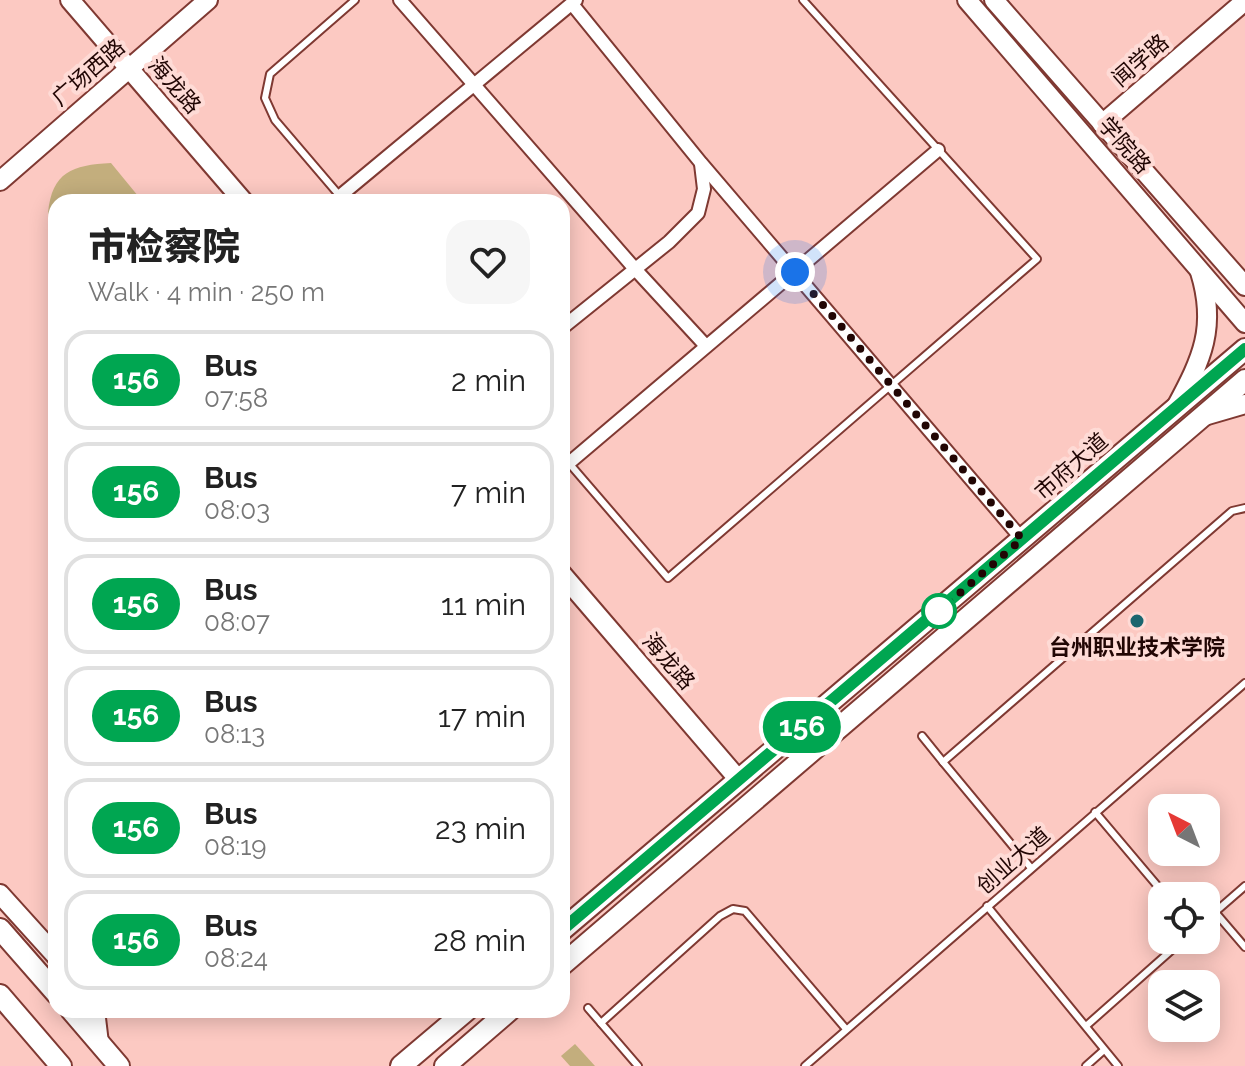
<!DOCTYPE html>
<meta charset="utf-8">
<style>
:root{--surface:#fff;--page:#f6f6f6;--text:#222;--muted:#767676;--line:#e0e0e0}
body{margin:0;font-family:Raleway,"Noto Sans SC",sans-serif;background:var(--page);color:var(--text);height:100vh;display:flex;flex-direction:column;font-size:30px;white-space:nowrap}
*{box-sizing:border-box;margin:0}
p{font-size:26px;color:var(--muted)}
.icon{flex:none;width:44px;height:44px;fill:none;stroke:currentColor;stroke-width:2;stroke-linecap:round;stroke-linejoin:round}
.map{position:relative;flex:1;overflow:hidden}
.drawer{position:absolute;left:48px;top:194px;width:522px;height:824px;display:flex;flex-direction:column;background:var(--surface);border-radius:24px;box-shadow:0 4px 20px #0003}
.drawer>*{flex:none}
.badge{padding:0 16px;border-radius:26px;font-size:28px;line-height:52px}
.needle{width:52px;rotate:318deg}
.fabs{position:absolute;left:1148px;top:794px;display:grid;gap:16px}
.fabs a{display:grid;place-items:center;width:72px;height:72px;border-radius:16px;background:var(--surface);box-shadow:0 4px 20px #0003;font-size:40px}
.you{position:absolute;width:40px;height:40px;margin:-20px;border:6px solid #fff;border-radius:50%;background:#1a73e8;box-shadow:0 0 0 12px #1a73e833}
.map>.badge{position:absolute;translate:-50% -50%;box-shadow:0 0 0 4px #fff}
.round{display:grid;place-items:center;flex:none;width:84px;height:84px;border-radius:24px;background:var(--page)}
.headline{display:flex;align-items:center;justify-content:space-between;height:136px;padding:0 40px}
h1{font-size:38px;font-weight:800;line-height:60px}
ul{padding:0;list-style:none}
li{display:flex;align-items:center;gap:24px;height:100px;margin:0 16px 12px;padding:0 24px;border:4px solid var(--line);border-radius:24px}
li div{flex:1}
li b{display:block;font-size:30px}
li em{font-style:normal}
li .badge{min-width:88px;font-weight:700;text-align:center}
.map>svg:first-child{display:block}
</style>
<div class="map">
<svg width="1245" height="1066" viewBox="0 0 1245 1066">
<rect width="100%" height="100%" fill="#fcc9c2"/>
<!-- green -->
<g fill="#c3ae7d">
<path d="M111,163L143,202H56V223L48,213C52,172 72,165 111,163Z"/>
<path d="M575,1044L595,1066H570L561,1056Z"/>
</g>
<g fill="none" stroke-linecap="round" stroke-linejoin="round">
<defs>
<g id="lane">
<path d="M345,202L275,120L265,98L270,74L355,0"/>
<path d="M562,455L668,578L1037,259L803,0"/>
<path d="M922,736L943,762"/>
<path d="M1095,812L1166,896"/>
<path d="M1031,868L943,762L1232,511L1245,508"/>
<path d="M987,906L1118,1066"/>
<path d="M1215,912L1245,947"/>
<path d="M1206,920L1245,886"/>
<path d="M588,1008L638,1066"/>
<path d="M601,1023L720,916L733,909L745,911L846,1029"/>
<path d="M1086,1026L1183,940"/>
<path d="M805,1066L1245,683"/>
<path d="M1086,1066L1104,1050"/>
</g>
<g id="street">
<path d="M400,0L635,269L706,346"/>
<path d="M572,4L701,163L1022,539"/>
<path d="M340,196L576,0"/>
<path d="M562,328L669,242L698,213L704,189L701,164"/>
<path d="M569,463L938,150"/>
</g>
<g id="secondary">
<path d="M70,0L244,202"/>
<path d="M967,0L1245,323"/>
<path d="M994,0L1245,286"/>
<path d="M1102,124L1245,1"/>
<path d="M0,181L208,0"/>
<path d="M1176,407C1202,359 1217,327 1200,272"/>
<path d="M1204,416L1245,404"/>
<path d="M562,574L739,780"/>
<path d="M0,894L56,956"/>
<path d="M95,1010L99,1043"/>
</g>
<g id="primary">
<path d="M0,929L56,993"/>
<path d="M562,930L1245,349"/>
<path d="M562,965L1245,380"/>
<path d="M0,995L61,1066"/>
<path d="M71,1010L119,1066"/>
<path d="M401,1066L467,1010"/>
<path d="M445,1066L510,1010"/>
</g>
</defs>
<!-- lane casing -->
<use href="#lane" stroke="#7f3932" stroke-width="10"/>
<!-- street casing -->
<use href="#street" stroke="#7f3932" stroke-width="16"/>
<!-- secondary casing -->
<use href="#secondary" stroke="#7f3932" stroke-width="22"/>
<!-- primary casing -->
<use href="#primary" stroke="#7f3932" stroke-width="24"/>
<!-- lane -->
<use href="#lane" stroke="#fff" stroke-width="6"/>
<!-- street -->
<use href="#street" stroke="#fff" stroke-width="12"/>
<!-- secondary -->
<use href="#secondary" stroke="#fff" stroke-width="18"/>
<!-- primary -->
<use href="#primary" stroke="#fff" stroke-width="20"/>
</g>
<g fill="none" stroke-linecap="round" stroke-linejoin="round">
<defs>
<path id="line" d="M562,930L1245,349"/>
</defs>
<!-- line casing -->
<use href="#line" stroke="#fff" stroke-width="18"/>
<!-- line -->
<use href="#line" stroke="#00a651" stroke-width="12"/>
<!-- walk -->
<path stroke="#210604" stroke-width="8" stroke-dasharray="0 14.4" d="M795,272L1022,539L930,619L939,611"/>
</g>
<!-- markers -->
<circle fill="#fff" stroke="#00a651" stroke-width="4" cx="939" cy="611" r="16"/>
<circle fill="#1a666f" stroke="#fedbd6" stroke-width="3" cx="1137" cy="621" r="8"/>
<g text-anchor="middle" stroke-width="8" stroke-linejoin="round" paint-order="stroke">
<!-- street labels -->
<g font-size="22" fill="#210604" stroke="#fedbd6">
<text transform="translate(1140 60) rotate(-41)" y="8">闻学路</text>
<text transform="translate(88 72) rotate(-41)" y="8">广场西路</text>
<text transform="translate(175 85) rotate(49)" y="8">海龙路</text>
<text transform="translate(1125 145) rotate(49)" y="8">学院路</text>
<text transform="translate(1071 466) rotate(-41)" y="8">市府大道</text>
<text transform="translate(669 661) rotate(49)" y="8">海龙路</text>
<text transform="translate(1013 860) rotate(-41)" y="8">创业大道</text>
</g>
<!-- poi labels -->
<g font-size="22" font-weight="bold" fill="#210604" stroke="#fedbd6">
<text x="1137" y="655">台州职业技术学院</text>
</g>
</g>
</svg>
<div class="fabs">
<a><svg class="needle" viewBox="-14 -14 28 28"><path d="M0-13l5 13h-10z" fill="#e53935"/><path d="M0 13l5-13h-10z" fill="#767676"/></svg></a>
<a><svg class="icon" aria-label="locate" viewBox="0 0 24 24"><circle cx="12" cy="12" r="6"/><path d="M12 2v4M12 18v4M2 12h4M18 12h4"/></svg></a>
<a><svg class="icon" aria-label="layers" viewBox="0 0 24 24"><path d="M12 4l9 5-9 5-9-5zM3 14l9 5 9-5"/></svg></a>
</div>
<div class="you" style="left:795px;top:272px"></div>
<b class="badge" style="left:802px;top:727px;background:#00a651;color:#fff">156</b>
<section class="drawer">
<div class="headline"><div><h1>市检察院</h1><p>Walk · 4 min · 250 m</p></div><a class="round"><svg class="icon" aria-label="heart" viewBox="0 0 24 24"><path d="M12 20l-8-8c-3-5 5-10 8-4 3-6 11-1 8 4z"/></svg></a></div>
<ul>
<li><span class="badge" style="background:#00a651;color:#fff">156</span><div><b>Bus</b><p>07:58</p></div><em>2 min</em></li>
<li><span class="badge" style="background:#00a651;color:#fff">156</span><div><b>Bus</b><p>08:03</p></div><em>7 min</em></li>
<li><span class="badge" style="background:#00a651;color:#fff">156</span><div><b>Bus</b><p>08:07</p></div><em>11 min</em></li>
<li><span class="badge" style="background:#00a651;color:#fff">156</span><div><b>Bus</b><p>08:13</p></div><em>17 min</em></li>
<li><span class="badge" style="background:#00a651;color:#fff">156</span><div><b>Bus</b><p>08:19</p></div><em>23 min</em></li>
<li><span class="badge" style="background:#00a651;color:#fff">156</span><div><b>Bus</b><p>08:24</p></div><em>28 min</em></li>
</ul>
</section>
</div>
